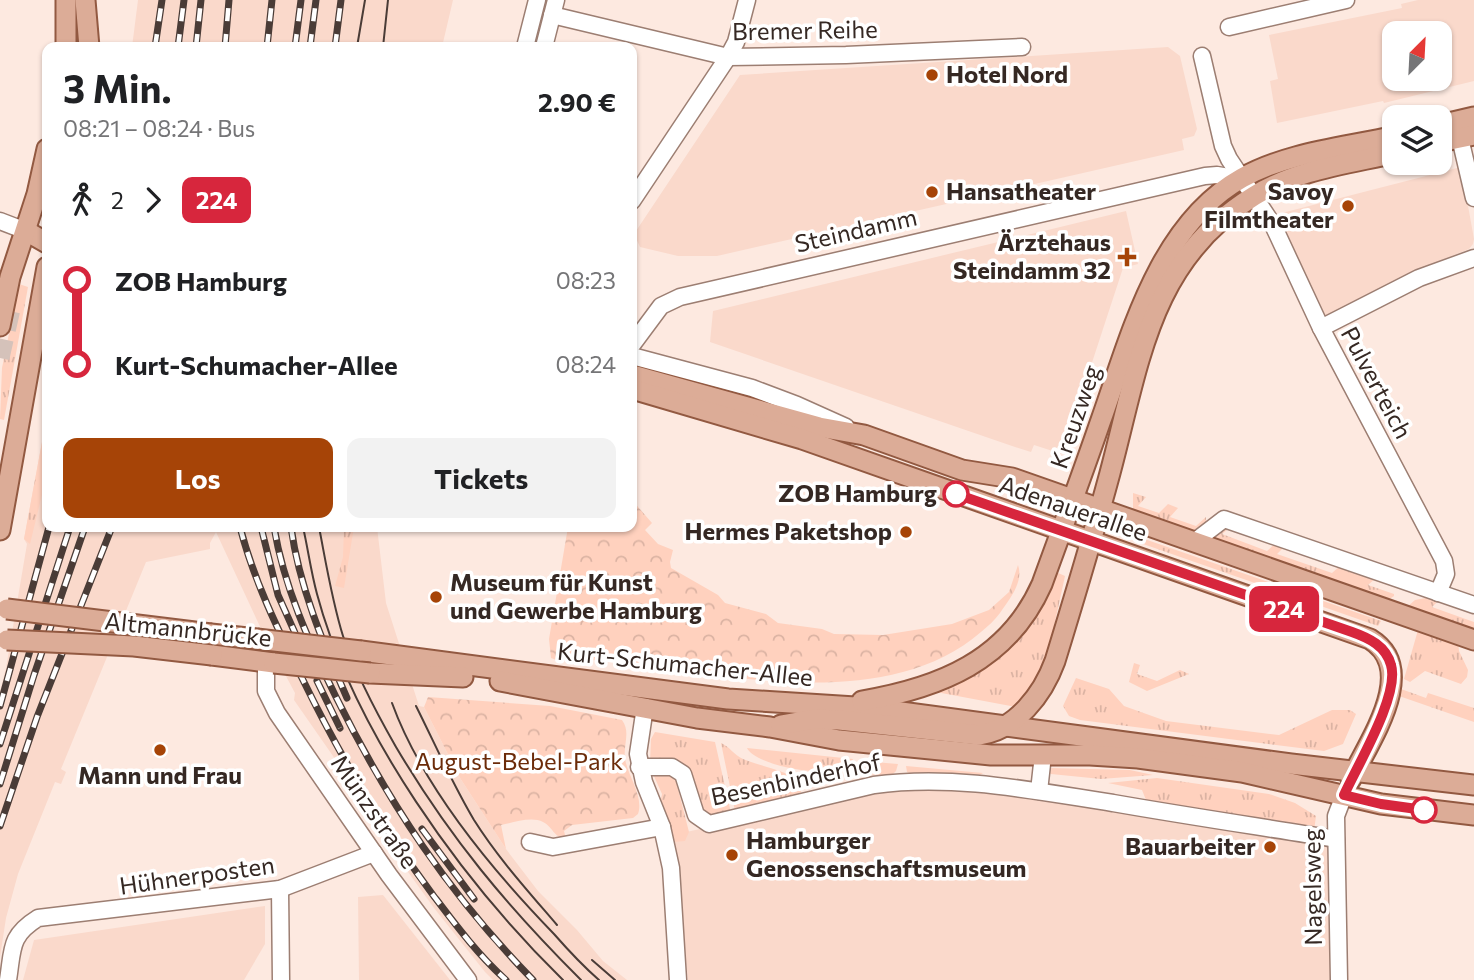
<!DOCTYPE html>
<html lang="de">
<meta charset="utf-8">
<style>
:root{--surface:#fff;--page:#f2f2f2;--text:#202124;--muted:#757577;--accent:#a64407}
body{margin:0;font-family:Commissioner,sans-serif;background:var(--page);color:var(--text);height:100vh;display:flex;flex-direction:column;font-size:26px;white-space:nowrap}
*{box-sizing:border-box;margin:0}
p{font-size:23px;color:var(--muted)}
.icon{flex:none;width:38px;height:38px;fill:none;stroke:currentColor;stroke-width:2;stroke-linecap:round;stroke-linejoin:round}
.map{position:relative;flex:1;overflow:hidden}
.details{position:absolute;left:42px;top:42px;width:595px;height:490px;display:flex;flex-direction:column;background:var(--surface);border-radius:14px;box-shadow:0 2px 5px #0004}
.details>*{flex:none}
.badge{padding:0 14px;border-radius:10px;font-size:24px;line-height:46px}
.needle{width:46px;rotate:24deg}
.controls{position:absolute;left:1382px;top:21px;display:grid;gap:14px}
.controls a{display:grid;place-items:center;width:70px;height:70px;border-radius:14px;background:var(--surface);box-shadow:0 2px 5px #0004;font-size:35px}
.map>.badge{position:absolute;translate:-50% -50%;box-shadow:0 0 0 4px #fff}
.legs{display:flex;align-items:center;gap:10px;height:77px;padding:0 21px;font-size:23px}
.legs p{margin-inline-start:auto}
.headline{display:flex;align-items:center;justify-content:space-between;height:119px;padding:0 21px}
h1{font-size:38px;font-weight:700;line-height:52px}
.button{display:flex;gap:14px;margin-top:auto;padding:14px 21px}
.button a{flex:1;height:80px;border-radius:14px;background:var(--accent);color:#fff;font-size:28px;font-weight:700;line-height:80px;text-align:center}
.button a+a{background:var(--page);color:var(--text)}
ul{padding:0 21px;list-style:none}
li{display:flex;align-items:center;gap:24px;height:84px;font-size:26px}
li i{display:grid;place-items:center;width:10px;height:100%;margin:0 9px;background:currentColor}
li i::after{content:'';width:18px;height:18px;margin:-9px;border:5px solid;border-radius:50%;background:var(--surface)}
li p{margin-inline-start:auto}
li:first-child i{background:linear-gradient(#0000 50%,currentColor 0)}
li:last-child i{background:linear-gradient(currentColor 50%,#0000 0)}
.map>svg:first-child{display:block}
</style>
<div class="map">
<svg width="1474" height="980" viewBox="0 0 1474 980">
<defs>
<pattern id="grass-tufts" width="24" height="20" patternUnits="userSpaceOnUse" patternTransform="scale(1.75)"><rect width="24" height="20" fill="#ffd1be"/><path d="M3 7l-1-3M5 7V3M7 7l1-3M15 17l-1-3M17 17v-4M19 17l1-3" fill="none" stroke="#dbb3a3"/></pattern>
<pattern id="park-crowns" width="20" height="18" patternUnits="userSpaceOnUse" patternTransform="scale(1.75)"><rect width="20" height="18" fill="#ffd1be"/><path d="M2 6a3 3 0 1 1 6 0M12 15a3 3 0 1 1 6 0" fill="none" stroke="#dbb3a3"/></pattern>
</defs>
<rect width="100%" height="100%" fill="#fde9e0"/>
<!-- built -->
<g fill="#fad9cb" fill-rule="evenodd">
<path d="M138,0H453L442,47H132Z"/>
<path d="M1418,0H1474V81L1384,103L1383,101L1277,123L1270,81L1278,79L1269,35L1402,8L1401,4ZM1395,33H1440V79H1395Z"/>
<path d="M1168,47L1180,56L1197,129L1194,136L1182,139L1184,150L717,256H678L640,247L634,234L740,75Z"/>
<path d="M1461,167L1474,239L1473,244L1469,249L1420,269L1326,317L1274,215Z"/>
<path d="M1126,211L1138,264L1123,268L1062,454L1034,445L1031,452L1015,447L710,342L713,311Z"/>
<path d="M47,415V527H377L386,603L419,706L424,707L460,778L506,849L538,891L577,930L603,961L627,980H493L485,972L434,908L390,847L342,769L294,700L295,693L263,633L216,532L210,543V549L146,562L61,769L66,772L61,784L55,782L18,874L6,918L0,957V691L6,668L27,544L24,539Z"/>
<path d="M885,788L969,790L1331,844L1333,980H688L673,835Z"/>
<path d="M383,895L450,980H359L358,897Z"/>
<path d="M265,906V944L244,980H23L34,940Z"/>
</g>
<!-- grass -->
<g fill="url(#grass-tufts)">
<path d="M19,284L28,287L4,420L0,419L2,368Z"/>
<path d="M47,415V474L30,544L24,539Z"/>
<path d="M1133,493L1146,497L1138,506L1159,513L1168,504L1178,508L1170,517L1196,526L1206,517V525L1196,533L1141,514L1133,510Z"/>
<path d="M1232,526L1222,534L1267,551L1277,542L1286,545L1277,554L1332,573L1341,565L1377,577L1368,585L1394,594V596L1388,600L1208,538L1218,529Z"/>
<path d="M344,527H354L344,588L335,586L343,557Z"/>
<path d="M1127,533L1381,621L1378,626L1126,538Z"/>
<path d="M1056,572L1065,576L1046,663L1035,683L1016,707L936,692C1006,664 1021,635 1056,572Z"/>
<path d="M1431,597L1439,600L1432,607L1474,622V630L1407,607L1415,600Z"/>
<path d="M1418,630L1458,642L1459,651L1468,670L1467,677L1461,684L1425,671L1410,682L1404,679Z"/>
<path d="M1134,663L1140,665L1137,674L1157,681L1180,670L1189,674L1147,691L1129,682Z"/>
<path d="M1076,678L1109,689L1124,706L1166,721L1279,735L1332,710H1350L1356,714L1343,744L1324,751L1080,720L1069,716L1063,706Z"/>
<path d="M1401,689L1426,698L1428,693L1474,708V722L1399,696Z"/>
<path d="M655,732L715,742L731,813L713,818L699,812L688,770L650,762L651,739Z"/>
<path d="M721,743C729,746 734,755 743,759C761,767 790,770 803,785L800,794L735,811Z"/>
<path d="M747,748L853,759C842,783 756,767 747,748Z"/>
<path d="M862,761L898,764L896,771L893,774C878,778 867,777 862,761Z"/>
<path d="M906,766L983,773L976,777L936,773L911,774L907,772Z"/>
<path d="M1050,768L1130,770L1153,775L1101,779L1051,774L1048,772Z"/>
<path d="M653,774L671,775L676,781L689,832L685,841L674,842L661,799L662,794Z"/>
<path d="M1157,778L1269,794L1295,803L1316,816L1314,831L1162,804L1146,800L1142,790L1108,783Z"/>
</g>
<!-- park -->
<g fill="url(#park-crowns)">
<path d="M632,500L652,523L645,530L658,544L673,550L670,562L671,568L718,595L725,603L766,614L778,623L822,629L834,634L883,635L952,624L989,610L1009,592L1018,565C1024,582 1009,600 1000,613C995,620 988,626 981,632C917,688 819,687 738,678C700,674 661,664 623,661C602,659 580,661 559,661L551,658L549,639L568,527H632Z"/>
<path d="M428,697L550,706L622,720C631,732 623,745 625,759C628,776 644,797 638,814L633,818L572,825L564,831L566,839C553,837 553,827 543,822C531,816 513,823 501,825L506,849L460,778L424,707Z"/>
</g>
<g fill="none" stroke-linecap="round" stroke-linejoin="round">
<!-- major-tunnel -->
<path stroke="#d5c2ba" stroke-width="19" stroke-dasharray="19 10" stroke-linecap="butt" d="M0,358L11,309"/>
<defs>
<g id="minor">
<path d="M552,15L728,57L846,55L1022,47"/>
<path d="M1229,27L1346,0"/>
<path d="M525,47L537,0"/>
<path d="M544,47L556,0"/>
<path d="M1202,56L1223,146L1229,159L1273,225L1321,328L1444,561L1446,574L1438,593"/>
<path d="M1460,138L1474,198"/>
<path d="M632,201L728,57L736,42L747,0"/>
<path d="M0,221L26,231"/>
<path d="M1321,328L1419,278L1474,258"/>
<path d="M632,345L661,306L680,297L1205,176L1217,175L1241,179"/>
<path d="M632,356L752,388L797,405L846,427"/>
<path d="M1194,542L1224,519L1474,605"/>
<path d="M266,662V691L277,713L389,875L468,980"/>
<path d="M645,707L638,754L644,782L662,827L671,868L678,980"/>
<path d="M639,767H672L683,774L696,815L709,824L874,785C954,774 1034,791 1113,803C1187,816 1262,827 1336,839"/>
<path d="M1039,791L1043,755"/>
<path d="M530,842L553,847L662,827"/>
<path d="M280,889L281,980"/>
<path d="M8,980C13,949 9,936 38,918L280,889L374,853"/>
<path d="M1339,980L1336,816L1344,795"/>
</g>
<g id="major">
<path d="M85,0L89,47"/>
<path d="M66,47V0"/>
<path d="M1440,125L1474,117"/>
<path d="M1440,142L1474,135"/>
<path d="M26,231L47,243"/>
<path d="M0,326L10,277L37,194L47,149"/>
<path d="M632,375L819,427L864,435L962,470L1012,478L1474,640"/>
<path d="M632,389L802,439L1370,639C1420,670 1369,741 1351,779"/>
<path d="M0,530L47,267"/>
<path d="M211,634L257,639"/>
<path d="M361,651L728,699L871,708L1291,764L1474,785"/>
<path d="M212,655L274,663"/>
<path d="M370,673L463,677"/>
<path d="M500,681L697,718L770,727L839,740L991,755H1090L1138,758L1242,772L1381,804L1474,815"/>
<path d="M862,701C939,688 1008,661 1042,584C1062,529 1082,475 1101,420C1131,336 1158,225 1242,178C1289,152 1343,148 1395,136"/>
<path d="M781,725L815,719L839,720L979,735C1016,730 1043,694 1055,661C1074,599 1093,536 1110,473C1139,365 1149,260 1254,196C1296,170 1347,164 1395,153"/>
</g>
</defs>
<!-- minor casing -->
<use href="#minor" stroke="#9c7e72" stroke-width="19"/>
<!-- major casing -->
<use href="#major" stroke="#925941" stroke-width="23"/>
<!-- minor -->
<use href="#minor" stroke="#fff" stroke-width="16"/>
<!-- major -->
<use href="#major" stroke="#dcac97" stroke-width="19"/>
<!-- tram -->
<g stroke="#4a3c37" stroke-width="2">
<path d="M357,47L365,0"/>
<path d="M383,47L388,0"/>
<path d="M303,527C308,549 311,572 317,594C354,732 462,881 563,980"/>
<path d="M319,527C326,563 332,601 343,636C356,675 376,712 396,747C450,838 506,905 581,980"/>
<path d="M392,703C423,788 492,870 554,934C568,950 583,966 599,980"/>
<path d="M416,706C435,744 452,783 474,820C498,858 528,891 557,925"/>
<path d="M592,960L615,980"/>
</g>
<defs>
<g id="rail">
<path d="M155,47L162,0"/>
<path d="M178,47L184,0"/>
<path d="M196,47L201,0"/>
<path d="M225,47L229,0"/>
<path d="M267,47L272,0"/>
<path d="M295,47L301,0"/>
<path d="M310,47L316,0"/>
<path d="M335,47L341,0"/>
<path d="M240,527C254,581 278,630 303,680C340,756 382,827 433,895C455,924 478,955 506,980"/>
<path d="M261,527L278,595L295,633"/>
<path d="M274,527C284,587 309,642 336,697C389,804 449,894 533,980"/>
<path d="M291,527C299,586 323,643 347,698"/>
<path d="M317,681L340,728"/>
<path d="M0,706L49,527"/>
<path d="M0,744L70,527"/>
<path d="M0,784L34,675L85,527"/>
<path d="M0,826L37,717L112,527"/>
<path d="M422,829L474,899"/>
</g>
</defs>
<!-- rail casing -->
<use href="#rail" stroke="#4a3c37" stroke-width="7"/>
<!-- rail -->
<use href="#rail" stroke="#fff" stroke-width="4.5" stroke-dasharray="13" stroke-linecap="butt"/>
<defs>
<g id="major-bridge">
<path d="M7,609L211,634"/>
<path d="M257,639L361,651"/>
<path d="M7,640L134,646L212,655"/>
<path d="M274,663L370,673"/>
</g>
</defs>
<!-- major-bridge casing -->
<use href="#major-bridge" stroke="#925941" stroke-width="23" stroke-linecap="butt"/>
<!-- major-bridge -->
<use href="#major-bridge" stroke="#dcac97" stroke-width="19"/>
</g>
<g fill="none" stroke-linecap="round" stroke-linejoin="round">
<defs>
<path id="line-1" d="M956,494L1352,632C1369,638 1386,646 1391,665C1400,695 1357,766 1344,795L1381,804L1424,810"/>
</defs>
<!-- line-1 casing -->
<use href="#line-1" stroke="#fff" stroke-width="16"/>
<!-- line-1 -->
<use href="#line-1" stroke="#d7263d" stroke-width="10"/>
</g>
<!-- markers -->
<g fill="#a64407" stroke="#fff" stroke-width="2.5">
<circle cx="932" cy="75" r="7"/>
<circle cx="932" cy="192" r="7"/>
<circle cx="1348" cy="206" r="7"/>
<path d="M1123.5 246.5h7v7h7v7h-7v7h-7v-7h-7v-7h7z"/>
<circle cx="906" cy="532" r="7"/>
<circle cx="436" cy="597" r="7"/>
<circle cx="160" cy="750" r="7"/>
<circle cx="1270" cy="847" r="7"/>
<circle cx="732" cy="855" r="7"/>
</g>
<g fill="#fff" stroke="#d7263d" stroke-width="3.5">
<circle cx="956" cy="494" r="12"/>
<circle cx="1424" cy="810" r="12"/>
</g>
<g text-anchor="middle" stroke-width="7" stroke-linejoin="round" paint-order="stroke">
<!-- street labels -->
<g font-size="24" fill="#352823" stroke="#fff">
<text transform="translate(805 31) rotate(-1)" y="8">Bremer Reihe</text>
<text transform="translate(856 231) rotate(-13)" y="8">Steindamm</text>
<text transform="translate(1376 383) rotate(62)" y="8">Pulverteich</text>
<text transform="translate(1076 417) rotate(-71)" y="8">Kreuzweg</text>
<text transform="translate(1073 509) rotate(19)" y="8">Adenauerallee</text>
<text transform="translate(188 630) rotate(6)" y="8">Altmannbrücke</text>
<text transform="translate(685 665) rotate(6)" y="8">Kurt-Schumacher-Allee</text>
<text transform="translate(796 780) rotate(-12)" y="8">Besenbinderhof</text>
<text transform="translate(374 812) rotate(55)" y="8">Münzstraße</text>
<text transform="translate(197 876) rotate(-8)" y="8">Hühnerposten</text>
<text transform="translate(1313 887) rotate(-91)" y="8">Nagelsweg</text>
</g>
<!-- poi labels -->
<g font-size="24" font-weight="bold" fill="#352823" stroke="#fff" text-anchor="start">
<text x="946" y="83">Hotel Nord</text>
<text x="946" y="200">Hansatheater</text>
<text x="1334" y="200" text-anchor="end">Savoy<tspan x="1334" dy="28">Filmtheater</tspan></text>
<text x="1111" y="251" text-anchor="end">Ärztehaus<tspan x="1111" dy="28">Steindamm 32</tspan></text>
<text x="892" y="540" text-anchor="end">Hermes Paketshop</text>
<text x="450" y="591">Museum für Kunst<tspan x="450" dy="28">und Gewerbe Hamburg</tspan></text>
<text x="160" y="784" text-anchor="middle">Mann und Frau</text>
<text x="746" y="849">Hamburger<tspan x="746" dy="28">Genossenschaftsmuseum</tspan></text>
<text x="1256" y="855" text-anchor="end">Bauarbeiter</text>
</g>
<!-- stop labels -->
<g font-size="24" font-weight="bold" fill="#352823" stroke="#fff" text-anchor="end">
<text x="937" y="502">ZOB Hamburg</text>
</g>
<!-- park labels -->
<g font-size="24" fill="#6b2b09" stroke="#fff">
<text x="519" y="770">August-Bebel-Park</text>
</g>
</g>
</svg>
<div class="controls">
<a><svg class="needle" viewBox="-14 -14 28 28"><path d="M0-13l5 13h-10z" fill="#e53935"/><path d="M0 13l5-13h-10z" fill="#757577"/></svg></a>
<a><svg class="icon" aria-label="layers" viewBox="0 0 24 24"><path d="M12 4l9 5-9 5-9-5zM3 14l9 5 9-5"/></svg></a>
</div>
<b class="badge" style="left:1284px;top:609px;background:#d7263d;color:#fff">224</b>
<section class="details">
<div class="headline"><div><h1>3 Min.</h1><p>08:21 – 08:24 · Bus</p></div><b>2.90 €</b></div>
<div class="legs"><svg class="icon" aria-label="walk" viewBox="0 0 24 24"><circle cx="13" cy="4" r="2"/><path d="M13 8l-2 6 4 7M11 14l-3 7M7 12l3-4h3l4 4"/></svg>2<svg class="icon" aria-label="forward" viewBox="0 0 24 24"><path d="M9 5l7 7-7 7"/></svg><b class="badge" style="background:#d7263d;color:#fff">224</b></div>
<ul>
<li><i style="color:#d7263d"></i><b>ZOB Hamburg</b><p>08:23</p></li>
<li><i style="color:#d7263d"></i><b>Kurt-Schumacher-Allee</b><p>08:24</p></li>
</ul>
<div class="button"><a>Los</a><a>Tickets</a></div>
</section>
</div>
